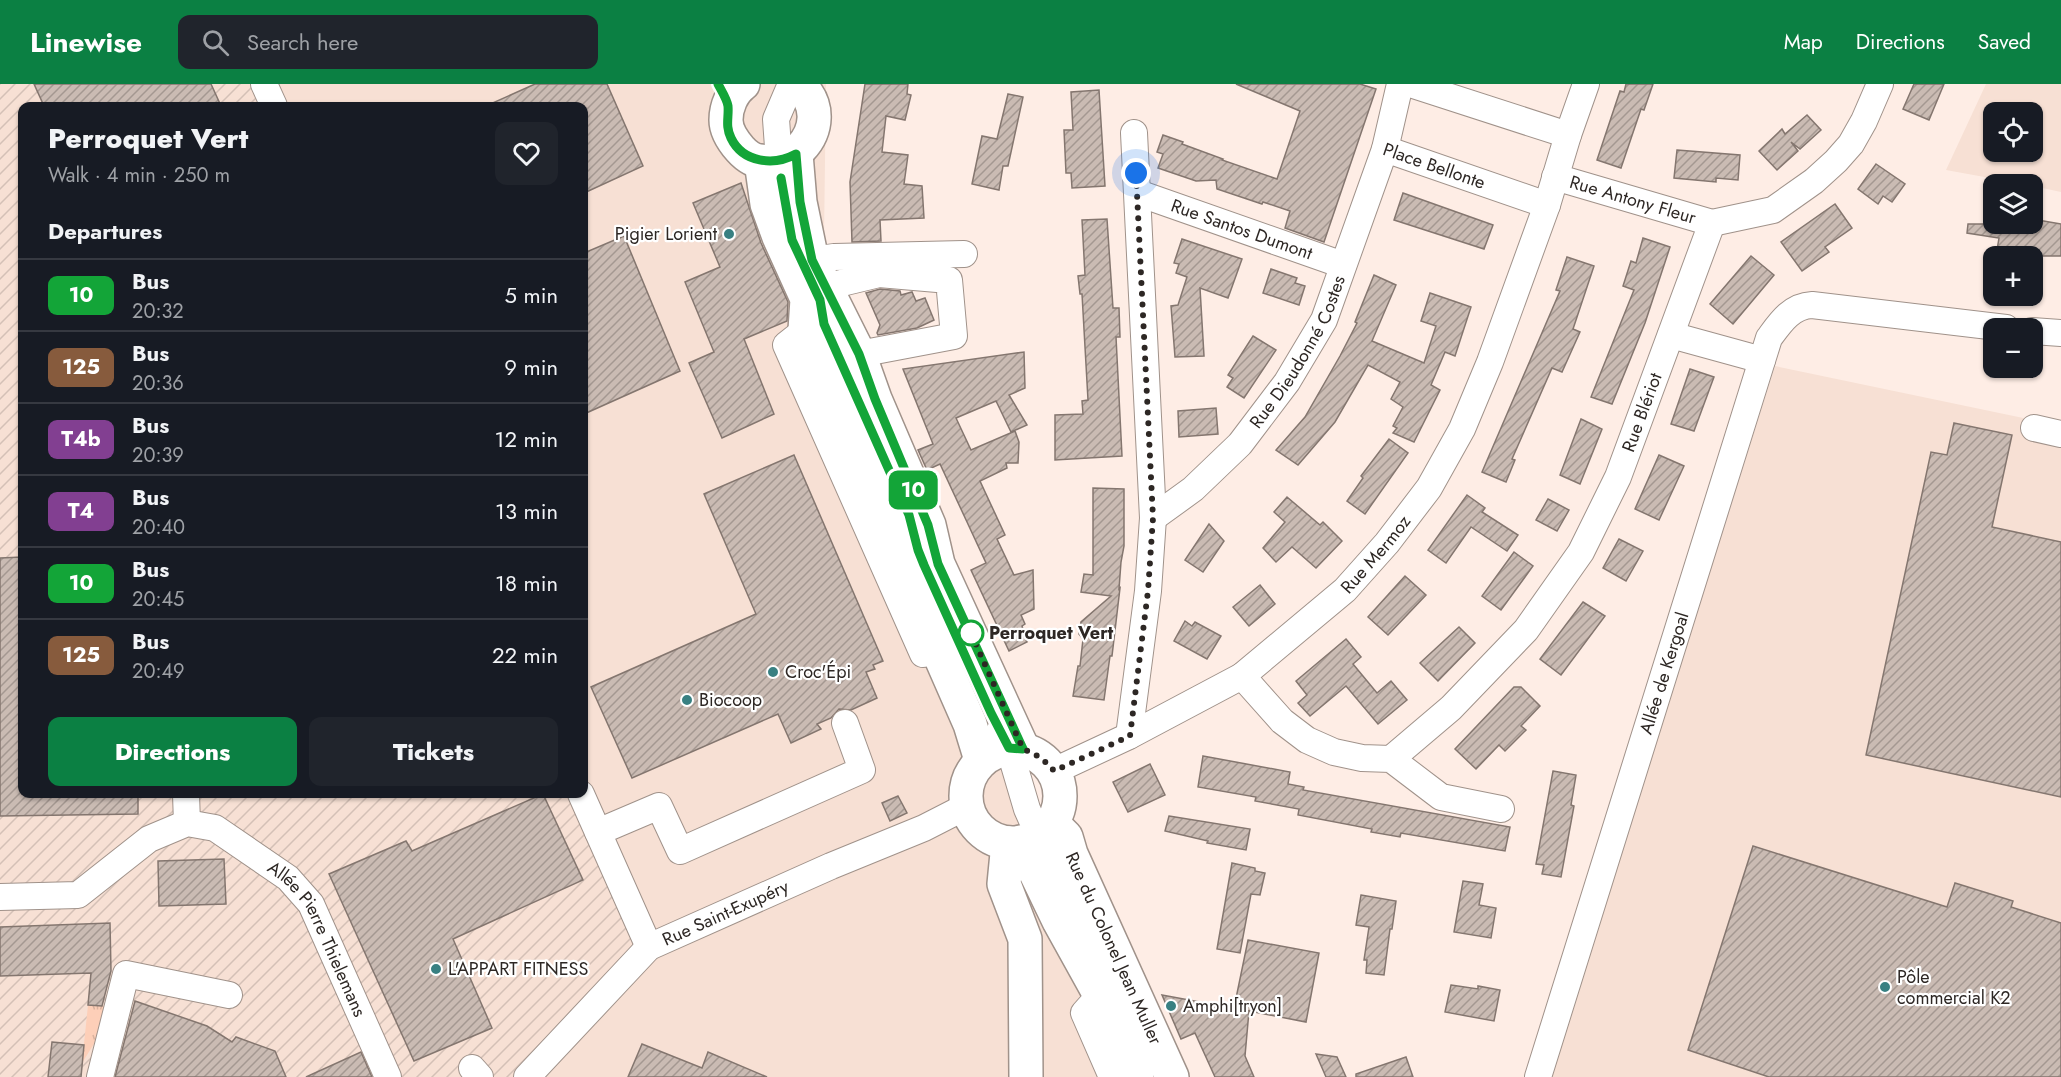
<!DOCTYPE html>
<meta charset="utf-8">
<style>
:root{--surface:#171b24;--page:#20242c;--text:#f1f3f6;--muted:#9ea1a6;--line:#363941;--accent:#0b8043}
body{margin:0;font-family:Jost,sans-serif;background:var(--page);color:var(--text);height:100vh;display:flex;flex-direction:column;font-size:22px;white-space:nowrap}
*{box-sizing:border-box;margin:0}
p{font-size:20px;color:var(--muted)}
.icon{flex:none;width:33px;height:33px;fill:none;stroke:currentColor;stroke-width:2;stroke-linecap:round;stroke-linejoin:round}
.map{position:relative;flex:1;overflow:hidden}
.sheet{position:absolute;left:18px;top:18px;width:570px;height:696px;display:flex;flex-direction:column;background:var(--surface);border-radius:12px;box-shadow:0 2px 4px #0004}
.sheet>*{flex:none}
.badge{padding:0 12px;border-radius:9px;font-size:21px;line-height:39px}
.tools{position:absolute;left:1983px;top:18px;display:grid;gap:12px}
.tools a{display:grid;place-items:center;width:60px;height:60px;border-radius:12px;background:var(--surface);box-shadow:0 2px 4px #0004;font-size:30px}
.you{position:absolute;width:30px;height:30px;margin:-15px;border:4px solid #fff;border-radius:50%;background:#1a73e8;box-shadow:0 0 0 9px #1a73e833}
.map>.badge{position:absolute;translate:-50% -50%;box-shadow:0 0 0 3px #fff}
h2{padding:0 30px;font-size:22px;line-height:54px}
.round{display:grid;place-items:center;flex:none;width:63px;height:63px;border-radius:12px;background:var(--page)}
.head{display:flex;align-items:center;justify-content:space-between;height:102px;padding:0 30px}
h1{font-size:28px;font-weight:800;line-height:45px}
.action{display:flex;gap:12px;margin-top:auto;padding:12px 30px}
.action a{flex:1;height:69px;border-radius:12px;background:var(--accent);color:#fff;font-size:24px;font-weight:800;line-height:69px;text-align:center}
.action a+a{background:var(--page);color:var(--text)}
ul{padding:0;list-style:none}
li{display:flex;align-items:center;gap:18px;height:72px;padding:0 30px;border-top:2px solid var(--line)}
li div{flex:1}
li b{display:block;font-size:22px}
li em{font-style:normal}
li .badge{min-width:66px;font-weight:700;text-align:center}
header{display:flex;align-items:center;gap:36px;box-sizing:border-box;height:84px;padding:0 30px;background:var(--accent);color:#fff}
header strong{font-size:28px}
nav{display:flex;gap:33px;margin-inline-start:auto;font-size:21px}
.search{width:420px;height:54px;background:var(--page);display:flex;align-items:center;gap:15px;box-sizing:border-box;padding:0 21px;border-radius:12px;color:var(--muted);font-size:22px}
.map>svg:first-child{display:block}
</style>
<header>
<strong>Linewise</strong>
<div class="search"><svg class="icon" aria-label="search" viewBox="0 0 24 24"><circle cx="10" cy="10" r="6"/><path d="M15 15l6 6"/></svg>Search here</div>
<nav><a>Map</a><a>Directions</a><a>Saved</a></nav>
</header>
<div class="map">
<svg width="2061" height="993" viewBox="0 0 2061 993">
<defs>
<pattern id="industrial-furrows" width="10" height="10" patternUnits="userSpaceOnUse" patternTransform="scale(1.5)"><rect width="10" height="10" fill="#f7e0d4"/><path d="M-1 1l2-2M0 10L10 0M9 11l2-2" fill="none" stroke="#d4c0b6"/></pattern>
<pattern id="grass-tufts" width="24" height="20" patternUnits="userSpaceOnUse" patternTransform="scale(1.5)"><rect width="24" height="20" fill="#fdcfb8"/><path d="M3 7l-1-3M5 7V3M7 7l1-3M15 17l-1-3M17 17v-4M19 17l1-3" fill="none" stroke="#d9b29e"/></pattern>
<pattern id="building-hatch" width="6" height="6" patternUnits="userSpaceOnUse" patternTransform="scale(1.5)"><rect width="6" height="6" fill="#cabbb3"/><path d="M-1 1l2-2M0 6l6-6M5 7l2-2" fill="none" stroke="#a49891"/></pattern>
</defs>
<rect width="100%" height="100%" fill="#feede5"/>
<!-- built -->
<g fill="#f7e0d4" fill-rule="evenodd">
<path d="M264,0H826L824,154L942,552L992,669L1039,752L1143,993H527L584,710V22H274Z"/>
<path d="M1986,0H2061V108L2033,102L2032,100H2023L1946,86ZM1994,28H2032V68H1994Z"/>
<path d="M1775,282L2061,342V993H1550Z"/>
</g>
<!-- industrial -->
<path fill="url(#industrial-furrows)" d="M0,0H264L274,22H22V710H581L649,863L527,993H0Z"/>
<!-- grass -->
<path fill="url(#grass-tufts)" d="M88,921L107,922L105,942L82,979Z"/>
<!-- building -->
<g fill="url(#building-hatch)" stroke="#84766f" stroke-width="1.5">
<path d="M34,0H211L221,22H44Z"/>
<path d="M535,0H607L643,82L584,109V22H486Z"/>
<path d="M865,0H908L907,10L911,11L905,36L886,32L882,68L908,71L904,100L922,102L924,134L880,136L881,157L852,158L850,98Z"/>
<path d="M1236,0H1360L1376,5L1324,158L1285,144L1290,127L1263,118L1262,120L1217,105L1216,96L1196,97L1158,84L1163,70L1157,68L1163,51L1183,58L1182,60L1223,75L1222,76L1277,95L1300,27Z"/>
<path d="M1626,0H1653L1644,26L1641,25L1621,84L1597,76L1620,7L1624,8Z"/>
<path d="M1914,0H1944L1929,36L1903,25Z"/>
<path d="M1099,6L1105,102L1072,104L1071,89H1066L1064,46H1073L1071,8Z"/>
<path d="M1008,10L1023,13L1008,82H1003L999,106L972,100L982,52L997,55Z"/>
<path d="M1807,31L1821,46L1800,65L1791,58L1798,67L1777,86L1759,67L1782,45L1785,50Z"/>
<path d="M1677,66L1740,71L1738,96L1716,94V98L1674,94Z"/>
<path d="M1876,80L1905,100L1892,118L1883,112L1878,120L1858,105Z"/>
<path d="M741,99L761,159L788,218L787,237L744,255L774,330L722,354L689,279L714,268L685,198L720,183L693,119Z"/>
<path d="M1403,109L1493,141L1484,165L1394,136Z"/>
<path d="M1835,120L1852,144L1825,163L1829,168L1802,187L1781,158Z"/>
<path d="M1107,135L1113,224H1119L1120,253H1116L1122,372L1055,376V331L1083,330L1082,317L1088,316L1082,210H1080L1078,192L1085,191L1082,136Z"/>
<path d="M2032,135L2061,140V172H1996L1999,154L1967,149L1968,140H2032Z"/>
<path d="M624,152L680,287L584,330V169Z"/>
<path d="M1643,154L1670,163L1645,239L1612,320L1591,313L1634,206L1623,202L1631,177L1636,179Z"/>
<path d="M1182,155L1242,175L1228,214L1200,204L1204,272L1175,273L1171,222L1178,221L1187,193L1176,189L1179,180L1174,179Z"/>
<path d="M1751,172L1774,191L1733,240L1710,220Z"/>
<path d="M1567,173L1594,182L1573,245L1580,248L1562,288L1552,284L1512,375L1515,376L1506,398L1482,388L1560,207L1556,206Z"/>
<path d="M1271,185L1297,194L1295,199L1305,202L1299,221L1263,209Z"/>
<path d="M1374,191L1396,201L1372,257L1424,279L1436,242L1421,237L1430,209L1471,223L1455,272L1445,268L1431,301L1440,306L1414,358L1393,349L1397,344L1393,342L1403,323L1391,315L1400,298L1368,281L1335,338L1298,381L1276,366L1305,333L1340,272L1357,239L1355,238Z"/>
<path d="M880,205L900,207L901,211L912,208L916,217L925,214L934,236L917,244L878,251L877,249L880,241L866,209Z"/>
<path d="M1253,252L1276,266L1244,314L1227,303L1233,294L1228,291Z"/>
<path d="M1024,268L1025,304L1009,311L1027,341L1011,348L996,317L956,334L971,366L1015,347L1019,358L1018,379H1006L1007,384L980,397L1005,451L997,455L1014,491L1033,486L1034,525L1021,531L1025,540L1022,542L1023,545H1021L1027,558L1009,567L971,486L986,479L967,438L940,380L927,386L918,366L933,360L903,285Z"/>
<path d="M1690,285L1714,293L1694,347L1671,340Z"/>
<path d="M1216,324L1218,350L1179,353L1178,327Z"/>
<path d="M1581,335L1602,345L1580,400L1560,391Z"/>
<path d="M1954,339L2012,351L1992,443L2061,458V713L1866,671L1931,368L1947,371Z"/>
<path d="M1389,355L1408,369L1365,430L1347,417L1363,394L1361,392Z"/>
<path d="M794,371L883,577L873,581L875,585L866,588L877,614L851,626L839,625L831,634L817,640L821,645L791,659L778,630L632,694L591,603L756,530L704,410Z"/>
<path d="M1659,371L1684,382L1659,436L1635,425Z"/>
<path d="M1093,404L1124,405V462L1121,478L1119,505L1120,504L1112,572H1110L1104,616L1073,612L1078,582H1080L1083,555L1079,550L1081,538L1111,512L1081,508L1084,490L1093,491Z"/>
<path d="M1467,411L1485,424L1482,428L1518,451L1507,467L1471,443L1446,479L1428,466Z"/>
<path d="M1287,413L1320,441L1323,438L1342,457L1316,484L1292,463L1276,478L1263,464L1285,438L1274,428Z"/>
<path d="M1548,415L1569,426L1557,447L1536,436Z"/>
<path d="M1209,440L1224,457L1203,488L1185,476Z"/>
<path d="M1619,455L1643,467L1626,497L1603,484Z"/>
<path d="M1514,468L1533,482L1501,526L1482,512Z"/>
<path d="M22,473V710H138V730L0,732V474Z"/>
<path d="M1405,492L1426,511L1388,551L1368,533Z"/>
<path d="M1260,501L1275,520L1249,542L1233,523Z"/>
<path d="M1583,518L1605,532L1561,591L1540,575Z"/>
<path d="M1185,537L1192,542L1195,538L1221,552L1207,575L1174,557Z"/>
<path d="M1459,543L1475,559L1438,597L1420,579Z"/>
<path d="M1346,555L1361,573L1353,580L1377,609L1391,597L1407,616L1378,640L1346,602L1310,632L1298,619L1307,611L1296,597Z"/>
<path d="M1514,603H1521L1540,622L1521,642L1526,646L1505,667L1499,661L1476,685L1455,665Z"/>
<path d="M1203,672L1290,688L1288,700L1304,703L1303,706L1510,743L1505,767L1401,749L1400,753L1371,748L1372,745L1298,731L1299,725L1255,717L1256,713L1198,703Z"/>
<path d="M1150,680L1165,711L1128,728L1113,698Z"/>
<path d="M1553,687L1576,691L1571,721L1574,722L1561,793L1542,790L1544,781L1536,780Z"/>
<path d="M543,710L583,796L453,855L492,944L414,977L329,790L406,757L412,767Z"/>
<path d="M898,712L907,729L890,737L882,719Z"/>
<path d="M1169,732L1250,745L1246,766L1207,759L1208,757L1165,747Z"/>
<path d="M1753,762L1947,823L1955,799L2013,817L2011,823L2061,839V993H1769L1688,966Z"/>
<path d="M224,775L226,820L159,822L158,777Z"/>
<path d="M1232,779L1255,784V787L1265,789L1260,811L1251,810L1240,869L1217,865Z"/>
<path d="M1463,797L1483,800L1479,821L1496,824L1491,854L1454,848Z"/>
<path d="M1361,811L1396,817L1392,845H1390L1384,891L1366,889L1367,876H1364L1369,843L1356,841Z"/>
<path d="M110,839L111,887L102,922L88,921L91,889L0,892V843Z"/>
<path d="M1248,856L1319,869L1306,938L1234,924Z"/>
<path d="M1451,901L1478,905V902L1500,906L1494,937L1445,928Z"/>
<path d="M1162,911L1249,927L1245,972L1254,993H1215L1195,949L1181,955Z"/>
<path d="M135,917L207,942L232,958L236,953L275,967L286,993H115Z"/>
<path d="M52,958L84,961L81,993H48Z"/>
<path d="M642,960L702,984L708,968L767,993H628Z"/>
<path d="M361,968L372,993H306Z"/>
<path d="M1316,970L1337,973L1346,993H1326Z"/>
<path d="M1406,973L1413,993H1356V990Z"/>
</g>
<g fill="none" stroke-linecap="round" stroke-linejoin="round">
<defs>
<g id="minor">
<path d="M264,0L274,22"/>
<path d="M1410,0L1568,51"/>
<path id="s1" d="M1385,65L1547,121"/>
<path id="s2" d="M1555,93L1712,139L1773,126L1814,97L1836,77L1851,60L1864,37L1880,0"/>
<path id="s3" d="M1138,109L1343,181"/>
<path d="M788,140L779,77L776,35L791,0"/>
<path d="M812,176L834,173L964,170"/>
<path d="M825,203L879,190L949,196L954,252L859,270"/>
<path d="M814,204L820,217L824,240L871,345"/>
<path d="M805,246L786,261L923,570"/>
<path d="M2032,247L2061,249"/>
<path d="M1671,251L1762,276"/>
<path d="M2034,344L2061,350"/>
<path id="s4" d="M1153,434L1193,405L1240,360L1287,298L1324,236L1385,65L1400,0"/>
<path d="M1242,592L1282,637L1307,656L1334,668L1362,674L1391,675L1441,713L1501,725"/>
<path d="M1000,646L1009,664L1027,725L1039,752L1055,781L1110,901"/>
<path d="M1129,652L1148,507L1153,434L1134,49"/>
<path id="s5" d="M1391,675L1451,624L1526,546L1581,468L1618,393L1712,139"/>
<path id="s6" d="M1054,687L1129,652L1242,592L1345,506L1387,459L1429,404L1462,345L1490,278L1547,121L1568,51L1586,0"/>
<path d="M186,710L187,739"/>
<path d="M581,710L649,863"/>
<path d="M598,748L659,722L680,767L862,686L845,639"/>
<path id="s7" d="M0,813L78,811L149,755L187,739L215,744L288,794L311,820L388,993"/>
<path d="M1100,911L1084,929L1112,993"/>
<path d="M472,984L480,993"/>
<path d="M100,993L126,890L229,911"/>
<path id="s8" d="M527,993L649,863L831,782L924,744L967,722"/>
<path id="s9" d="M1538,993L1769,254C1780,239 1791,222 1812,221L2006,244"/>
</g>
<g id="major">
<path d="M743,0C732,8 726,23 726,36C726,47 733,57 740,65C778,108 845,41 798,0"/>
<path d="M796,70L800,118L812,176L859,270L875,315L929,441L938,480L1023,665"/>
<path d="M761,77L767,120L779,153L807,215L805,246L818,277L841,319L900,452L927,542L970,640L981,676"/>
<circle cx="1013" cy="712" r="47"/>
<path id="s10" d="M1052,739L1066,753L1071,770L1172,993"/>
<path d="M1021,758L1059,837L1100,911L1137,993"/>
<path d="M1008,759L1004,800L1025,855L1026,993"/>
</g>
</defs>
<!-- minor casing -->
<use href="#minor" stroke="#a0928a" stroke-width="28"/>
<!-- major casing -->
<use href="#major" stroke="#a0928a" stroke-width="36"/>
<!-- minor -->
<use href="#minor" stroke="#fff" stroke-width="26"/>
<!-- major -->
<use href="#major" stroke="#fff" stroke-width="33"/>
</g>
<g fill="none" stroke-linecap="round" stroke-linejoin="round">
<defs>
<path id="line" d="M718,0C721,6 727,15 728,22C729,34 725,41 731,54C743,79 774,82 796,70L800,118L812,176L859,270L875,315L928,441L938,480L1023,665L1009,664L991,629L924,481L918,466L909,431L824,240L820,216L792,156L781,94"/>
</defs>
<!-- line casing -->
<use href="#line" stroke="#fff" stroke-width="14"/>
<!-- line -->
<use href="#line" stroke="#13a538" stroke-width="9"/>
<!-- walk -->
<path stroke="#2d2724" stroke-width="6" stroke-dasharray="0 10.8" d="M971,549L969,545L1023,665C1036,670 1045,676 1054,687L1130,652L1148,507L1153,434L1136,89"/>
</g>
<!-- markers -->
<g fill="#388082" stroke="#fff" stroke-width="2">
<circle cx="729" cy="150" r="6"/>
<circle cx="773" cy="588" r="6"/>
<circle cx="687" cy="616" r="6"/>
<circle cx="436" cy="885" r="6"/>
<circle cx="1885" cy="903" r="6"/>
<circle cx="1171" cy="922" r="6"/>
</g>
<circle fill="#fff" stroke="#13a538" stroke-width="3" cx="971" cy="549" r="12"/>
<g text-anchor="middle" stroke-width="4.5" stroke-linejoin="round" paint-order="stroke">
<!-- street labels -->
<g font-size="18" fill="#2d2724" stroke="#fff">
<text dy="6" stroke="none"><textPath href="#s1" startOffset="52">Place Bellonte</textPath></text>
<text dy="6" stroke="none"><textPath href="#s2" startOffset="81">Rue Antony Fleur</textPath></text>
<text dy="6" stroke="none"><textPath href="#s3" startOffset="110">Rue Santos Dumont</textPath></text>
<text dy="6" stroke="none"><textPath href="#s4" startOffset="224">Rue Dieudonné Costes</textPath></text>
<text dy="6" stroke="none"><textPath href="#s5" startOffset="435">Rue Blériot</textPath></text>
<text dy="6" stroke="none"><textPath href="#s6" startOffset="392">Rue Mermoz</textPath></text>
<text dy="6" stroke="none"><textPath href="#s9" startOffset="423">Allée de Kergoal</textPath></text>
<text dy="6" stroke="none"><textPath href="#s8" startOffset="262">Rue Saint-Exupéry</textPath></text>
<text dy="6" stroke="none"><textPath href="#s7" startOffset="394">Allée Pierre Thielemans</textPath></text>
<text dy="6" stroke="none"><textPath href="#s10" startOffset="141">Rue du Colonel Jean Muller</textPath></text>
</g>
<!-- poi labels -->
<g font-size="18" fill="#2d2724" stroke="#fff" text-anchor="start">
<text x="717" y="156" text-anchor="end">Pigier Lorient</text>
<text x="785" y="594">Croc'Épi</text>
<text x="699" y="622">Biocoop</text>
<text x="448" y="891">L'APPART FITNESS</text>
<text x="1897" y="899">Pôle<tspan x="1897" dy="21">commercial K2</tspan></text>
<text x="1183" y="928">Amphi[tryon]</text>
</g>
<!-- stop labels -->
<g font-size="18" font-weight="bold" fill="#2d2724" stroke="#fff" text-anchor="start">
<text x="989" y="555">Perroquet Vert</text>
</g>
</g>
</svg>
<div class="tools">
<a><svg class="icon" aria-label="locate" viewBox="0 0 24 24"><circle cx="12" cy="12" r="6"/><path d="M12 2v4M12 18v4M2 12h4M18 12h4"/></svg></a>
<a><svg class="icon" aria-label="layers" viewBox="0 0 24 24"><path d="M12 4l9 5-9 5-9-5zM3 14l9 5 9-5"/></svg></a>
<a>+</a>
<a>−</a>
</div>
<div class="you" style="left:1136px;top:89px"></div>
<b class="badge" style="left:913px;top:406px;background:#13a538;color:#fff">10</b>
<section class="sheet">
<div class="head"><div><h1>Perroquet Vert</h1><p>Walk · 4 min · 250 m</p></div><a class="round"><svg class="icon" aria-label="heart" viewBox="0 0 24 24"><path d="M12 20l-8-8c-3-5 5-10 8-4 3-6 11-1 8 4z"/></svg></a></div>
<h2>Departures</h2>
<ul>
<li><span class="badge" style="background:#13a538;color:#fff">10</span><div><b>Bus</b><p>20:32</p></div><em>5 min</em></li>
<li><span class="badge" style="background:#875b3d;color:#fff">125</span><div><b>Bus</b><p>20:36</p></div><em>9 min</em></li>
<li><span class="badge" style="background:#823f91;color:#fff">T4b</span><div><b>Bus</b><p>20:39</p></div><em>12 min</em></li>
<li><span class="badge" style="background:#823f91;color:#fff">T4</span><div><b>Bus</b><p>20:40</p></div><em>13 min</em></li>
<li><span class="badge" style="background:#13a538;color:#fff">10</span><div><b>Bus</b><p>20:45</p></div><em>18 min</em></li>
<li><span class="badge" style="background:#875b3d;color:#fff">125</span><div><b>Bus</b><p>20:49</p></div><em>22 min</em></li>
</ul>
<div class="action"><a>Directions</a><a>Tickets</a></div>
</section>
</div>
